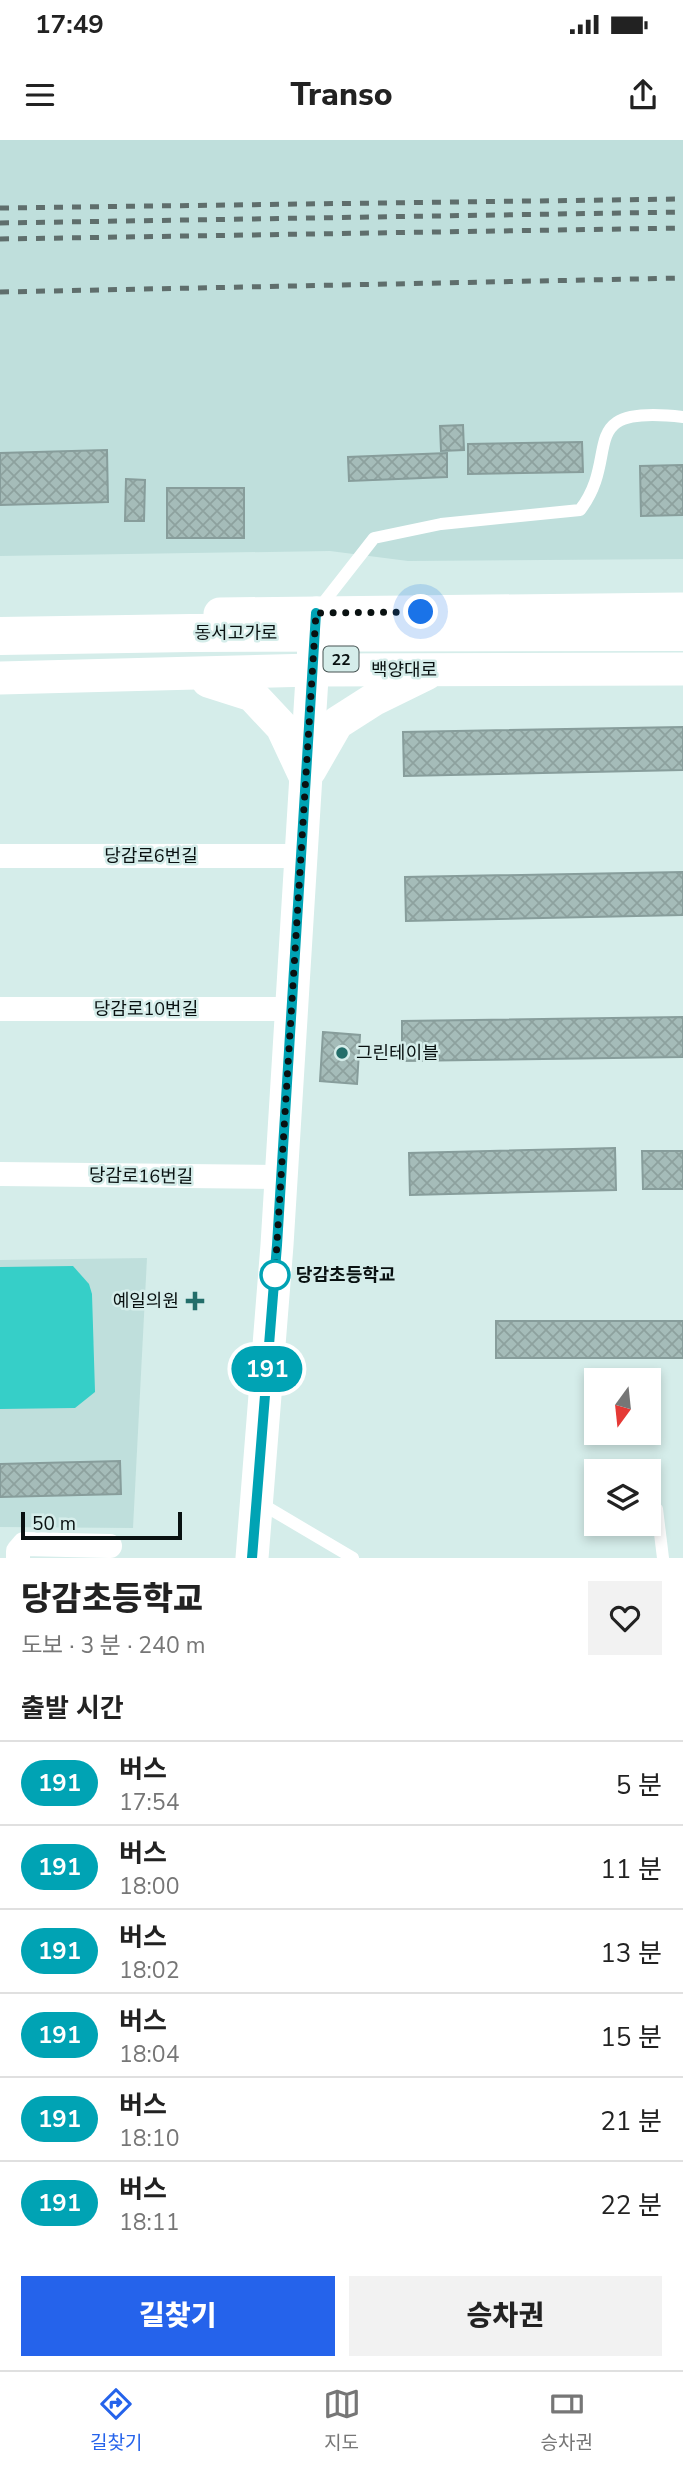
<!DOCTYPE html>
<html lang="ko">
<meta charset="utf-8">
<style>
:root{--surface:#fff;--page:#f2f2f2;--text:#222;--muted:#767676;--line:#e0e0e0;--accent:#2563eb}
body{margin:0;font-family:"Nunito Sans","Noto Sans KR",sans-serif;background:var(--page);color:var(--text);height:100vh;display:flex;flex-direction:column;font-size:26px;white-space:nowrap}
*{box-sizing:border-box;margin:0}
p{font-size:23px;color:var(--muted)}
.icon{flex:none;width:38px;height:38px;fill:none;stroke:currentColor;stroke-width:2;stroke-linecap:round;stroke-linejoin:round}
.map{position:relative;height:1418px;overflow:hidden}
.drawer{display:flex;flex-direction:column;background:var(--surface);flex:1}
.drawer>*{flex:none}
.badge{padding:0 14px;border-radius:23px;font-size:24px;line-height:46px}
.needle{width:46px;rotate:195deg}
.controls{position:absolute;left:584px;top:1228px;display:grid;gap:14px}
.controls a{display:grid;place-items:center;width:77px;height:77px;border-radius:0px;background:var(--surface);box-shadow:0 4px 10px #0003;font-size:35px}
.scale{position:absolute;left:21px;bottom:18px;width:161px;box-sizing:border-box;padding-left:7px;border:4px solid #091111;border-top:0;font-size:19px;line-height:24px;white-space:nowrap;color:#091111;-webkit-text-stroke:5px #d5edea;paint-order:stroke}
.you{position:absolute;width:35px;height:35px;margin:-18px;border:5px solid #fff;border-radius:50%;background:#1a73e8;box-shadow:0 0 0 10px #1a73e833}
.map>.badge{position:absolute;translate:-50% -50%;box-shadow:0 0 0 4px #fff}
h2{padding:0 21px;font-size:26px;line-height:63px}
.round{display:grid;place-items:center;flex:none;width:74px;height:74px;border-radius:0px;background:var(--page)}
.head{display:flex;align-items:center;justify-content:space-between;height:119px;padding:0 21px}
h1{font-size:33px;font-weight:800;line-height:52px}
.primary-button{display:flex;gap:14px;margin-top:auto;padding:14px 21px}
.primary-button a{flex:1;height:80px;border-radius:0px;background:var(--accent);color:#fff;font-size:28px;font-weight:800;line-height:80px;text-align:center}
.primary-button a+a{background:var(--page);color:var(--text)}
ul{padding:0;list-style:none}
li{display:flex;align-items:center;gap:21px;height:84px;padding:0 21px;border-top:2px solid var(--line)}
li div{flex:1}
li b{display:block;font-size:26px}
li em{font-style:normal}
li .badge{min-width:77px;font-weight:700;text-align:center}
.status{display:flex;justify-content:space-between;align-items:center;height:49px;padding:0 35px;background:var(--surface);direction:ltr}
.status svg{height:19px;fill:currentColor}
header{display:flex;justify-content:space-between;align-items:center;height:91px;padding:0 21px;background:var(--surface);font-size:32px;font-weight:800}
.tabs{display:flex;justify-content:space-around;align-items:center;height:98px;border-top:2px solid var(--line);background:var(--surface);font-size:19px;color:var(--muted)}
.tabs a{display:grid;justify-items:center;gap:4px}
.tabs .on{color:var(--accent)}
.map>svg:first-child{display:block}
</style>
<div class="status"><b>17:49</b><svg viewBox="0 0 49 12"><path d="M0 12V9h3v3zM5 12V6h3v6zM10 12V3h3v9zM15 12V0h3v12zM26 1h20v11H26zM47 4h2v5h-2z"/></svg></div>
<header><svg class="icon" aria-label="menu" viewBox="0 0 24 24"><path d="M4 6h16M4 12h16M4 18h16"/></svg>Transo<svg class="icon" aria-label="share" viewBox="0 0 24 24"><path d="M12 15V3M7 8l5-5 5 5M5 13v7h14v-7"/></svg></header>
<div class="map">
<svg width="683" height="1418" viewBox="0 0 683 1418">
<defs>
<pattern id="building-cross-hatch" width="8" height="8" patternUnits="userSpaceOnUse" patternTransform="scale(1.75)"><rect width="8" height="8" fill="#a5bcb9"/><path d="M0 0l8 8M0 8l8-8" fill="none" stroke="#8da19e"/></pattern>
</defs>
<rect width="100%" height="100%" fill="#d5edea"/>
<!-- built -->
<g fill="#bfdfdc">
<path d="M0,0H683V419L408,421L330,411L0,416Z"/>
<path d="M147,1118L133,1388L0,1387V1120Z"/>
</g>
<!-- pitch -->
<path fill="#36cfc8" d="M73,1126L89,1144L92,1154L95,1252L75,1268L0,1269V1127Z"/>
<!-- building -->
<g fill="url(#building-cross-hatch)" stroke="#879d9b" stroke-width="2">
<path d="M463,285L464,310L441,311L440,286Z"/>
<path d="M582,302L583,332L468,334V304Z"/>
<path d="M107,310L108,362L0,365V313Z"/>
<path d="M447,313V337L349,341L348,317Z"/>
<path d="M683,325V375L641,376L640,326Z"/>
<path d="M126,339L145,340L144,381H125Z"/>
<rect x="167" y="348" width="77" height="50"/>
<path d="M683,587V630L404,636L403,592Z"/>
<path d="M683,732V775L406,781L405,737Z"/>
<path d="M683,877V917L402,921V881Z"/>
<path d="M323,892L360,895L357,944L320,941Z"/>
<path d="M615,1008L616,1050L410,1055L409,1013Z"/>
<path d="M642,1011H683V1049H643Z"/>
<rect x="496" y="1181" width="187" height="37"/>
<path d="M120,1321L121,1354L0,1357V1324Z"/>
</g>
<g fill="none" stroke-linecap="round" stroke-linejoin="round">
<!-- lane -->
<g stroke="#fff" stroke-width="12">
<path d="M320,467L374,398L441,384L580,370C623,314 571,264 683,277"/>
<path d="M260,1363L353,1418"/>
<path d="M657,1369L663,1418"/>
</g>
<!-- street -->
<g stroke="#fff" stroke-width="24">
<path d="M0,716H301"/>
<path d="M0,869H292"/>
<path d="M0,1034L281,1037"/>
<path d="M18,1418V1411L24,1404L110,1406"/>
</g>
<!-- secondary -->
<g stroke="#fff" stroke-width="33">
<path d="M220,474L683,469"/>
<path d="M0,538L313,530L683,529"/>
<path d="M208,541L252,555L282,587L304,634"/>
<path d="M310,630L337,583L373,560L426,534"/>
<path d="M252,1418L277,1105L316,473"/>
</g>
<!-- highway -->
<path stroke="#fff" stroke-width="38" d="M0,496L191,493L683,492"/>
<!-- rail -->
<g stroke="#5f6e6c" stroke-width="5" stroke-dasharray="9 9" stroke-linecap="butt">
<path d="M0,68L683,59"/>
<path d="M0,83L683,72"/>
<path d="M0,99L683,88"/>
<path d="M0,152L683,138"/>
</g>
</g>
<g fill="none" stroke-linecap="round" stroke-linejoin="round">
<defs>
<path id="line" d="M252,1418L277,1105L316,473"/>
</defs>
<!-- line casing -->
<use href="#line" stroke="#fff" stroke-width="16"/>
<!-- line -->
<use href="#line" stroke="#00a3b4" stroke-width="10"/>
<!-- walk -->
<path stroke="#091111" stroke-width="7" stroke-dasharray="0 12.6" d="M275,1135L316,473L421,472"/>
</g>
<!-- markers -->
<g fill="#236e6a" stroke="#d5edea" stroke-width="2.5">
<circle cx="342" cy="913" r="7"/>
<path d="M191.5 1150.5h7v7h7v7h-7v7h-7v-7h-7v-7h7z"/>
</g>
<circle fill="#fff" stroke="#00a3b4" stroke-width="3.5" cx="275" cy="1135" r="14"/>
<g text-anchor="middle" stroke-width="5" stroke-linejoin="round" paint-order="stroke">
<!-- shield labels -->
<rect fill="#d5edea" stroke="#465352" stroke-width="2" x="323.5" y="506.5" width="35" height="25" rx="5"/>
<g font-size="16" font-weight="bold" fill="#091111">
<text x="341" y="525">22</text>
</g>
<!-- street labels -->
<g font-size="18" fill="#091111" stroke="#d5edea">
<text x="236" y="499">동서고가로</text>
<text x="404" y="536">백양대로</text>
<text x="151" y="722">당감로6번길</text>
<text x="146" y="875">당감로10번길</text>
<text transform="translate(141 1036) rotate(1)" y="6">당감로16번길</text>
</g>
<!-- poi labels -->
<g font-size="18" fill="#091111" stroke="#d5edea" text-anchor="start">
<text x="356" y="919">그린테이블</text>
<text x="179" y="1167" text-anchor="end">예일의원</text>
</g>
<!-- stop labels -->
<g font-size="18" font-weight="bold" fill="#091111" stroke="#d5edea" text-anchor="start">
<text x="296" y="1141">당감초등학교</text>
</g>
</g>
</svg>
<div class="controls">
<a><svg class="needle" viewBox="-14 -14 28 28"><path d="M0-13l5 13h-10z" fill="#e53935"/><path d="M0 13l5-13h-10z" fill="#767676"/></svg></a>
<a><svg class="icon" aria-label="layers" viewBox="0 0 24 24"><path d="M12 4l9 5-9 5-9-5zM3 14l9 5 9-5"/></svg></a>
</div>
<div class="scale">50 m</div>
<div class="you" style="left:421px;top:472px"></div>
<b class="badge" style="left:267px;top:1229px;background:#00a3b4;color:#fff">191</b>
</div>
<section class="drawer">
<div class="head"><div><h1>당감초등학교</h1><p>도보 · 3 분 · 240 m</p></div><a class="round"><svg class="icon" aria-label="heart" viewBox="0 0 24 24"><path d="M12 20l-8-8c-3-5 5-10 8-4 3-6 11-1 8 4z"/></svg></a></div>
<h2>출발 시간</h2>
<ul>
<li><span class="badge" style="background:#00a3b4;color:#fff">191</span><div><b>버스</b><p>17:54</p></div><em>5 분</em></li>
<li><span class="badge" style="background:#00a3b4;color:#fff">191</span><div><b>버스</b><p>18:00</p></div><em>11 분</em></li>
<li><span class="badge" style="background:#00a3b4;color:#fff">191</span><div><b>버스</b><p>18:02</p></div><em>13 분</em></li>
<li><span class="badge" style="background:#00a3b4;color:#fff">191</span><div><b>버스</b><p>18:04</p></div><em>15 분</em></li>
<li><span class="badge" style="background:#00a3b4;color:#fff">191</span><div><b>버스</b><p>18:10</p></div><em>21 분</em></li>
<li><span class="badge" style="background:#00a3b4;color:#fff">191</span><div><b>버스</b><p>18:11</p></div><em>22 분</em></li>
</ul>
<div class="primary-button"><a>길찾기</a><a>승차권</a></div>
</section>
<nav class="tabs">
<a class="on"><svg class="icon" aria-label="directions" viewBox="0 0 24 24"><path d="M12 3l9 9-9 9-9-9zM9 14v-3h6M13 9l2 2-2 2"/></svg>길찾기</a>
<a><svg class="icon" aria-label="map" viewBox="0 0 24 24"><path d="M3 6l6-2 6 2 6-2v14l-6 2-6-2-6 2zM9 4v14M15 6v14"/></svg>지도</a>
<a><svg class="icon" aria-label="tickets" viewBox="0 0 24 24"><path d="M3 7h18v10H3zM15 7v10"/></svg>승차권</a>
</nav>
